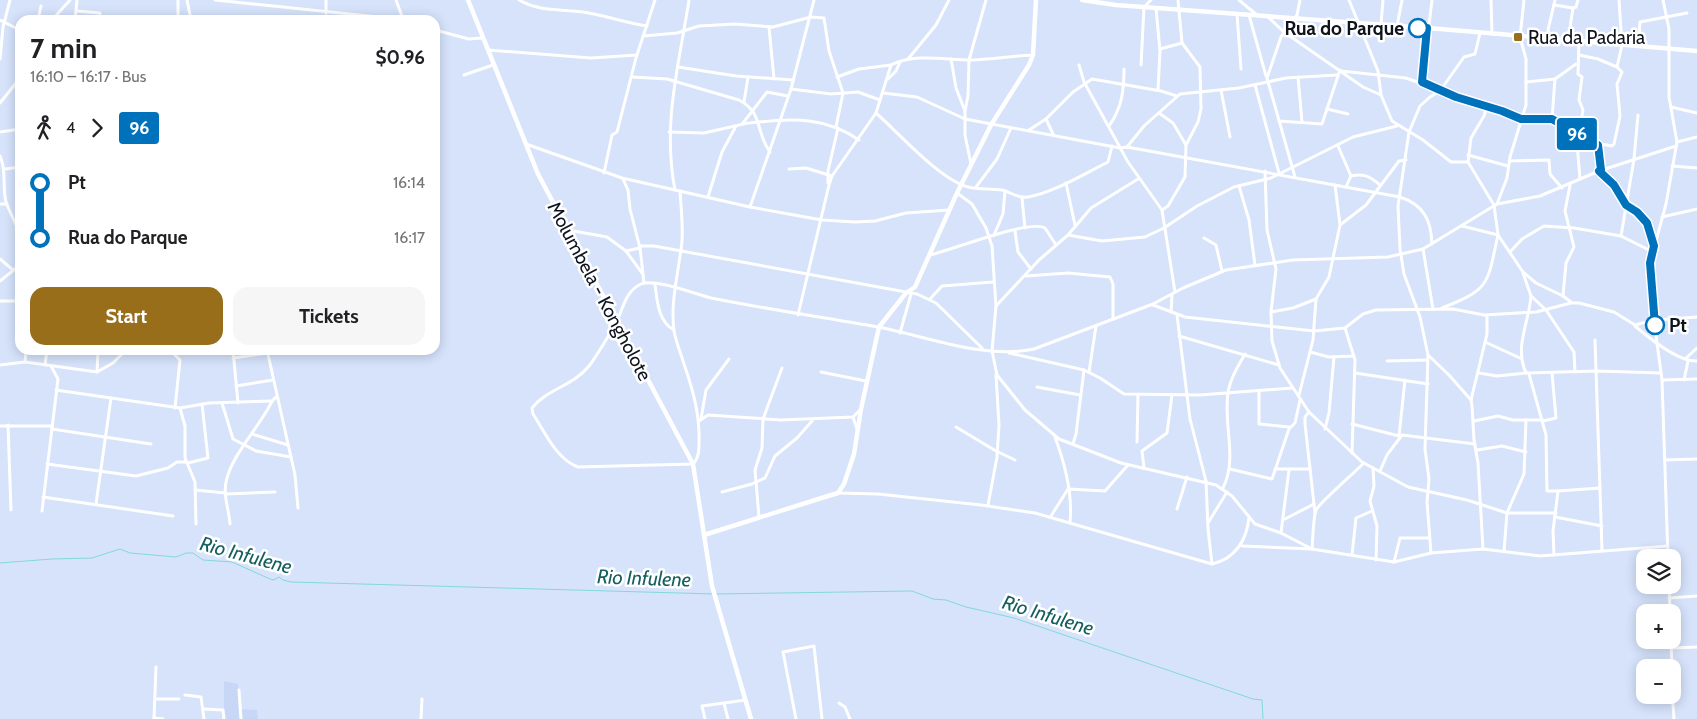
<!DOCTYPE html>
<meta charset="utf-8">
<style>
:root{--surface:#fff;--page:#f6f6f6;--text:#202124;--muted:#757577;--accent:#996e1b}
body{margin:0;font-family:Cabin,sans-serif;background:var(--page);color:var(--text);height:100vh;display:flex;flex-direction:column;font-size:19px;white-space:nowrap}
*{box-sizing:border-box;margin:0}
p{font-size:16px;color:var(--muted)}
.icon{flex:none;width:28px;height:28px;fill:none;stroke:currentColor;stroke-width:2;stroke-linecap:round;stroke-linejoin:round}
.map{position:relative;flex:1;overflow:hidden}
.details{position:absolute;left:15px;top:15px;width:425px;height:340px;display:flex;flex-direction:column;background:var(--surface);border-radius:15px;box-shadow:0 2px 12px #0003}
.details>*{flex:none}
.badge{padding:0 10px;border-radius:4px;font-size:18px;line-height:32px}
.fabs{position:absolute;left:1636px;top:549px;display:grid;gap:10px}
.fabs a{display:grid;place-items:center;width:45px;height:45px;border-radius:10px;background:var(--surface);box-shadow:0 2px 12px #0003;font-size:25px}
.map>.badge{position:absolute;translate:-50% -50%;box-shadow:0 0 0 2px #fff}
.legs{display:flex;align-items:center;gap:8px;height:55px;padding:0 15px;font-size:16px}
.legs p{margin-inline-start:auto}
.overview{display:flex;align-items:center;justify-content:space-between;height:85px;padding:0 15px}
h1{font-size:28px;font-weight:800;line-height:38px}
.primary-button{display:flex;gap:10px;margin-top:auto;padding:10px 15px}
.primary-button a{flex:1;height:58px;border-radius:15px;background:var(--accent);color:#fff;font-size:20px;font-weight:800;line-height:58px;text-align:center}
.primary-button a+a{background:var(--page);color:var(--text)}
ul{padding:0 15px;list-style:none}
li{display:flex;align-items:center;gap:18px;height:55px;font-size:19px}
li i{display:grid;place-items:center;width:8px;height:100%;margin:0 6px;background:currentColor}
li i::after{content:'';width:12px;height:12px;margin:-6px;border:4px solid;border-radius:50%;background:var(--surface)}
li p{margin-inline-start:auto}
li:first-child i{background:linear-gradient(#0000 50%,currentColor 0)}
li:last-child i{background:linear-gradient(currentColor 50%,#0000 0)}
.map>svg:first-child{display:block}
</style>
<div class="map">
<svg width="1697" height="719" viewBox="0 0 1697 719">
<rect width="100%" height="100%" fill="#d6e3fb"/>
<!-- built -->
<path fill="#c8d7f5" d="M224,681L238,684L239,709L257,710L258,719H224Z"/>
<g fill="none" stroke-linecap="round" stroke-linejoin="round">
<!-- stream -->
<path stroke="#82d9d8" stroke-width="1" d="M0,563L52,559L92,558L120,549L130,553L176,557L186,553H193L203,560L232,562L270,579L274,580L279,577L283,580L291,582L715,594L912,591L933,599L946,600L966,607L1014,618L1253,699L1262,700L1263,719"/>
<!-- street -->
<g stroke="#fff" stroke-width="3">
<path d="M187,0L191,20"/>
<path d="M215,0L407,20"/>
<path d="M326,0V13"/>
<path d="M396,0L403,19"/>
<path d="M519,0C539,12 561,9 583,12C604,15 626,23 647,26"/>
<path d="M1239,0L1257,15"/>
<path d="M1349,0L1378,71L1381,95L1392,121L1423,140L1451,162H1468"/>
<path d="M1491,0L1492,34"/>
<path d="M1663,0L1669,29V97L1677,142L1666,204L1650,263L1653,314L1662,380L1668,558"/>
<path d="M1554,5L1573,8"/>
<path d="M1156,8L1160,51L1158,90"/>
<path d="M77,11L100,13L99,20"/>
<path d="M1237,14L1241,69"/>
<path d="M1249,15L1266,76"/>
<path d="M1268,17L1284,32L1363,87L1381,95"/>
<path d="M0,20L20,30"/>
<path d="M38,20L41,6"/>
<path d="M52,20L70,0"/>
<path d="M75,20L77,0"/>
<path d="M178,20V0"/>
<path d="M1381,24L1383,0"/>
<path d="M1397,26L1402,0"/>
<path d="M769,27L774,79"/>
<path d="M435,30L469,39L482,38"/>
<path d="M1480,33L1475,54L1464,57L1440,91L1430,97L1420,106L1409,132L1398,206L1400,249L1404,274L1420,317L1428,355L1449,375L1471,400L1472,406L1474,440L1478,463L1483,549"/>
<path d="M643,36L677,33L699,26L735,24L773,27L811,17L824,18L829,51L843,93L836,127"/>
<path d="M1551,38L1548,30L1555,0"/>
<path d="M1568,40L1573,8L1576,7L1578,0"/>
<path d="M1579,41L1578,74L1582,77L1579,100L1583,110L1577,143L1580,179"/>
<path d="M1638,46L1640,22L1687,13"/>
<path d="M1160,49L1182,43"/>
<path d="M488,50L591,58L637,55"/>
<path d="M1579,55L1598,59L1617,67"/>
<path d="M0,59L3,27L10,0"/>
<path d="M908,59L936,25L949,0"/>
<path d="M951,59L956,88L965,111V135L971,164"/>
<path d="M1079,65L1084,82L1128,162L1162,210L1175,292"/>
<path d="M1141,65L1144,7L1151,0"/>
<path d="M678,67L736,76L793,80"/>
<path d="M1341,71L1406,78L1521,119H1552L1591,142L1612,146L1614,144L1620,116L1617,84L1622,72L1617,67L1622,45L1619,0"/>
<path d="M464,75L493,65"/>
<path d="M632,77L667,79L739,100C764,113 755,132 770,152"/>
<path d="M837,77L859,69L891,65"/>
<path d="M1298,77L1302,122"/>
<path d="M888,79L896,71L900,62"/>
<path d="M1422,82L1432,0"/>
<path d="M1526,82L1555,79L1576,64"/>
<path d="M1255,85L1279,173"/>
<path d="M791,89L831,94L858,92L880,100"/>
<path d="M1221,90L1230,137"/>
<path d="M883,93L917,97L965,119L1120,148L1127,147L1400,197C1424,205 1431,220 1432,244"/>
<path d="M744,102L748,77"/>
<path d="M0,103L20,78"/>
<path d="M1487,106L1484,116L1471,138L1468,162L1494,205L1498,235L1523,272L1536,283L1563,296L1571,302"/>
<path d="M1671,107L1697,113"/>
<path d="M1327,109L1348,114"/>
<path d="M965,111L968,96L969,60L986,0"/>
<path d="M876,113C900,134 939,179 968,187C979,190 991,188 1002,190C1011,192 1018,199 1028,197C1053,193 1084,174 1108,162L1112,146"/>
<path d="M1159,113L1173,123L1186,145"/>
<path d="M1046,119L1053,134"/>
<path d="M1552,119L1555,79"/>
<path d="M1279,121L1322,124L1340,70"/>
<path d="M743,123L767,92L788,96"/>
<path d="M1109,126C1122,108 1124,90 1124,69"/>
<path d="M1029,130L1046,119L1073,92L1092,79L1161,91L1177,96"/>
<path d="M0,132L20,129"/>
<path d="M669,132L704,133L735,126"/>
<path d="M1677,142L1697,137"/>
<path d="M526,144L622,178L750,207L822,220L855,222L875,221L906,213L949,210"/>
<path d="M1598,145L1601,170"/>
<path d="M1338,146L1351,176"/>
<path d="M1127,147L1144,126L1180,94L1239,88L1286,78L1337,75"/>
<path d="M1468,155L1508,166"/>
<path d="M0,156C7,171 2,186 6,202C10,214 18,225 20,238"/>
<path d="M1509,161L1549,160L1550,174L1562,188"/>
<path d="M1672,166L1697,168"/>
<path d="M5,169L20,167"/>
<path d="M789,169L806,168L832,176"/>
<path d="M1265,171L1267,230L1276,269L1271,312L1272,341L1280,368L1309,412L1362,462L1408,487L1467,500L1507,513H1556"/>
<path d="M1599,171L1614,185L1626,205L1637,212L1647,223L1654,246"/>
<path d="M604,173L612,135L617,132L636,58L655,0"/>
<path d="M1295,177L1267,78L1281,37L1297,15L1300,0"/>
<path d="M623,179L628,190L630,209L640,248L644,283"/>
<path d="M828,183V171L838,128"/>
<path d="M1066,183L1075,225"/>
<path d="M1239,186L1249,220L1255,265"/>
<path d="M976,187L997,159L1011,128"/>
<path d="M1346,187L1351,176C1363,173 1369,176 1379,184"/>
<path d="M675,190C662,123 679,65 689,0"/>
<path d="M680,191C681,207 683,224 682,241C679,271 670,301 674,331C676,342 681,354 684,364C693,390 700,415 699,442C699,450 699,458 693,464L578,467C556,459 545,432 533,414L532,408C547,389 573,386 589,366C598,354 607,338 615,325C623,311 624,292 641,284C654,278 695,294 711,298C766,309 822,317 878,327C926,336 985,360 1034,349L1153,304L1183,288L1226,270L1293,260L1388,257L1423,249L1497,204L1540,196L1599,171L1676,146"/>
<path d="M957,193L972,204L986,228L992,246L996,306L992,351L997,375L1025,410L1059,439L1121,463L1216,485L1232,496L1255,524L1281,533L1312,549L1394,562L1431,553L1483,549L1540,556L1668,546"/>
<path d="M708,197L722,152L736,126C744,123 751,123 759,122C795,118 828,118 859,140"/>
<path d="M1022,198L1025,228"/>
<path d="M0,204H7"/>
<path d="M1497,204L1507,178L1510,157L1526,105V59L1520,37L1524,0"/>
<path d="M750,207L791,89L814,0"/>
<path d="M1162,210L1168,206L1185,177L1186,145L1198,122L1201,109L1200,67L1182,43L1178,0"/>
<path d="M1662,217L1697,209"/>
<path d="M1340,225L1366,205L1399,161L1406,160"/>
<path d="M568,230L607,237L626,251L642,273"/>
<path d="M1015,231L1018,252L1031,269"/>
<path d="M994,235L1003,214L1005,191"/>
<path d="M1068,235L1102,241L1145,237L1164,228L1197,206L1234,187L1271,178L1353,137L1397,126"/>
<path d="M1621,236L1634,159L1638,115"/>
<path d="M1204,238L1216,245L1222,271"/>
<path d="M640,246H654L917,294L936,303L982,348"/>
<path d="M1423,249L1433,309"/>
<path d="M626,251L640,248"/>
<path d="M1510,252L1522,239L1544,226L1574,228L1621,236L1653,252"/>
<path d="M930,255C952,250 1029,219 1045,228L1056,245"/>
<path d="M0,259L13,270"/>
<path d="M1523,273L1531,296L1546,310L1574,352L1575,372"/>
<path d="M1026,276L1068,273L1110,277L1113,284V319"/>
<path d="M0,281L20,265"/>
<path d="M655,284C657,300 658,322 674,330"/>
<path d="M1531,296C1529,323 1514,347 1526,373L1597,371L1661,373"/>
<path d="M1563,296L1566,263L1574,247L1565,211L1570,185"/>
<path d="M930,299L942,286L993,282"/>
<path d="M0,301H20"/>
<path d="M1153,305L1185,317L1314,331L1345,328L1363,314L1376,310L1453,309L1484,315L1536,312L1571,303H1579L1614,312L1635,325L1654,320L1697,317"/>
<path d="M996,306L1039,260L1068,235L1091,208L1138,179"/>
<path d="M1442,308C1491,289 1487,284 1498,235L1462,226"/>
<path d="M1171,312L1172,295"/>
<path d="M1271,312L1293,308L1316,299"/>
<path d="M798,315L829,185L832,176L876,113L891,65C917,52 948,61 975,60C994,59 1013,56 1033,55"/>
<path d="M1177,315L1190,419L1206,481L1208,529L1212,564"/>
<path d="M1635,326C1649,338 1678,362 1697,361"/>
<path d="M1345,328L1355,360L1352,453"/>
<path d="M900,333L911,294"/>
<path d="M1179,336L1279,365"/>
<path d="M1595,340L1602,550"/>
<path d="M1485,342L1520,358"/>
<path d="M170,350L180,360L175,408"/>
<path d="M233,350L238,403"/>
<path d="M267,350L295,475L298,508"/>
<path d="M1310,352L1329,357L1354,356"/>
<path d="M1009,353L1084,370L1100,378L1124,394L1200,395L1292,388"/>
<path d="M1428,355L1425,449L1429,479L1427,502L1431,553"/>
<path d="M233,358L268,353"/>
<path d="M1685,359L1697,348"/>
<path d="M1387,361L1427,360"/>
<path d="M25,362L26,350"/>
<path d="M0,365L25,362L97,372L113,363L126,350"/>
<path d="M45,365L47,350"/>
<path d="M97,372L98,350"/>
<path d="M821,372L866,381"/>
<path d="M1089,372L1096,326"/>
<path d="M1355,373L1428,384"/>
<path d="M1479,373L1497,376L1526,373"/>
<path d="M1529,374L1546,435L1547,491H1558L1553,531L1554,555"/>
<path d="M1662,380L1697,379"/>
<path d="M1684,380L1688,361"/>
<path d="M236,386L273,380"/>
<path d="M1037,387L1080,395"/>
<path d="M56,390L180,408L209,403L271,401"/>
<path d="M1259,392V424L1289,427"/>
<path d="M1299,395L1313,340L1316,299L1329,277L1340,225L1335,185"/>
<path d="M1471,400L1487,334V315"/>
<path d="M222,403L233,439L256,451L291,457"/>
<path d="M180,408L185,426V458L195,482L196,524"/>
<path d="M1309,412L1305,417V424L1315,513"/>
<path d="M853,417L857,429"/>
<path d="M701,419L706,390L729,359"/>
<path d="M699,421L708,415L781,420L853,417L861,409"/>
<path d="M1474,421L1498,416L1513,420H1543"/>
<path d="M1543,421L1556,418L1552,373"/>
<path d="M1352,424L1399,436L1405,380"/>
<path d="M8,425L11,510"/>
<path d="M0,426H52"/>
<path d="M956,427L996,451L1015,460"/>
<path d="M52,429L151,444"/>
<path d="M1325,429L1329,413L1334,357"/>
<path d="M252,434L288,445"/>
<path d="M1055,437C1065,464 1073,493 1070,522"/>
<path d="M1137,442L1138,395"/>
<path d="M1073,444L1076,434L1084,370"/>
<path d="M1477,450L1502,446L1526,452"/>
<path d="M1665,460L1697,459"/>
<path d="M188,463L208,458L202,404"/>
<path d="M47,464L136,476L168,468L177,462H187"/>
<path d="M1144,468L1142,451L1167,433L1172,395"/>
<path d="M1373,468L1374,486L1370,501L1377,526L1376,560"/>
<path d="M1230,469L1272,479L1289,429L1295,423L1300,400"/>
<path d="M1275,469H1310"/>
<path d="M1380,471L1387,455L1402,435L1475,444"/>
<path d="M1223,488C1238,458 1223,425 1228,393C1230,379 1238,366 1245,354"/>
<path d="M195,490L225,493"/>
<path d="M1558,491L1600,488"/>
<path d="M722,492L752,484L765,478L775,456L797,438L812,421"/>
<path d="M838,493L878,494L981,505L1035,513L1212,564C1235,559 1247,540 1249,517"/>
<path d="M226,494L275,492"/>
<path d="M43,497L173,516"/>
<path d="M96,504L111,398"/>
<path d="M988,505L997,457L999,425L996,375"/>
<path d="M1177,509L1187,477"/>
<path d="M42,511L58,379L51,366"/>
<path d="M1051,516L1068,489L1105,491L1128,465"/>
<path d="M759,517L755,470L762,448L763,419L782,368"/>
<path d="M1555,517L1602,526"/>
<path d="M1285,519L1314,504"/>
<path d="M1208,523L1227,492"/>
<path d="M230,524C229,509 222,493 227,478C233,456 254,432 266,412C270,406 271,401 276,397"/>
<path d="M1281,533L1289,470"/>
<path d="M1242,546L1312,549C1313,539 1313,519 1316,510C1319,503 1356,471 1364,463"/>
<path d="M1504,551L1507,513L1524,474L1526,420"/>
<path d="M1352,555L1356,518L1372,511"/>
<path d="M1394,562L1400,538H1429"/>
<path d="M1669,585L1670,612"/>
<path d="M1669,598L1697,596"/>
<path d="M1671,640L1672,668"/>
<path d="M1671,648L1697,647"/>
<path d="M239,690L241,719"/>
<path d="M1672,690L1674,719"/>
<path d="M185,695L201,697L204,719"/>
<path d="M155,699H179"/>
<path d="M724,703L728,719"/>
<path d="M839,703L845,707L850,719"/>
<path d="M204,709L223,710L224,719"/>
<path d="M154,718L163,719"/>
<path d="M154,719L156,667"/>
<path d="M421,719L422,699"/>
<path d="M705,719L702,706L746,700"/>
<path d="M796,719L783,652L814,646L822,719"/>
</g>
<!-- secondary -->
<g stroke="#fff" stroke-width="4.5">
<path d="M468,0L538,174L693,464L712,586L751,719"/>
<path d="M1082,0L1116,5L1440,29L1697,51"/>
<path d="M704,535L828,496L838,493L844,484L854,454L861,409L879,327L906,293L915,287L957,193L991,125L1029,65L1033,55L1036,0"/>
</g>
</g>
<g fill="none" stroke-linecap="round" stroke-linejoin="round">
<defs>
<path id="line-1" d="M1418,28H1427L1422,82L1456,97L1502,111L1521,119H1552L1598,145L1601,170L1599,171L1614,185L1626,205L1637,212L1647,223L1654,246L1650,263L1655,325"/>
</defs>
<!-- line-1 casing -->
<use href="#line-1" stroke="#fff" stroke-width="11"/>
<!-- line-1 -->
<use href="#line-1" stroke="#0072bc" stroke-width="8"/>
</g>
<!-- markers -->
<g fill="#fff" stroke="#0072bc" stroke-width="2.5">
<circle cx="1418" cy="28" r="9"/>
<circle cx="1655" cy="325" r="9"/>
</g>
<rect fill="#996e1b" stroke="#fff" stroke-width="2" x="1513" y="32" width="10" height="10" rx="2.5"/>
<g text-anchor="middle" stroke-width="5" stroke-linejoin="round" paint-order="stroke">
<!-- stop labels -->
<g font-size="19" font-weight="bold" fill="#0e131d" stroke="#fff" text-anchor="end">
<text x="1404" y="35">Rua do Parque</text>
<text x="1669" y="332" text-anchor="start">Pt</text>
</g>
<!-- poi labels -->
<g font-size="19" fill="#0e131d" stroke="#fff" text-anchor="start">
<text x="1528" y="44">Rua da Padaria</text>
</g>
<!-- street labels -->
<g font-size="19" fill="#0e131d" stroke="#fff">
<text transform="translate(600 291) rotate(62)" y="7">Molumbela - Kongholote</text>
</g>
<!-- water labels -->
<g font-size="20" font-style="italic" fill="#165f5f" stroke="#fff">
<text transform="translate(246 555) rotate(15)" y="7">Rio Infulene</text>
<text transform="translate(644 578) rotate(2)" y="7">Rio Infulene</text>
<text transform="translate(1048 615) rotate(17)" y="7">Rio Infulene</text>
</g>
</g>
</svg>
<div class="fabs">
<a><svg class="icon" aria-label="layers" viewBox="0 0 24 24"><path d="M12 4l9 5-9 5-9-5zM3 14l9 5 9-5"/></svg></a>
<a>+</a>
<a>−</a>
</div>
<b class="badge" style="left:1577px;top:134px;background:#0072bc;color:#fff">96</b>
<section class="details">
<div class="overview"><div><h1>7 min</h1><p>16:10 – 16:17 · Bus</p></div><b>$0.96</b></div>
<div class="legs"><svg class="icon" aria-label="walk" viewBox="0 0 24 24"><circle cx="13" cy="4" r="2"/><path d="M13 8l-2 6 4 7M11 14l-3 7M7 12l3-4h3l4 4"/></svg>4<svg class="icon" aria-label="forward" viewBox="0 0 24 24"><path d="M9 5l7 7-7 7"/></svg><b class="badge" style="background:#0072bc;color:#fff">96</b></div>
<ul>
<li><i style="color:#0072bc"></i><b>Pt</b><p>16:14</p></li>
<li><i style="color:#0072bc"></i><b>Rua do Parque</b><p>16:17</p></li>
</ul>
<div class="primary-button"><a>Start</a><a>Tickets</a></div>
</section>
</div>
